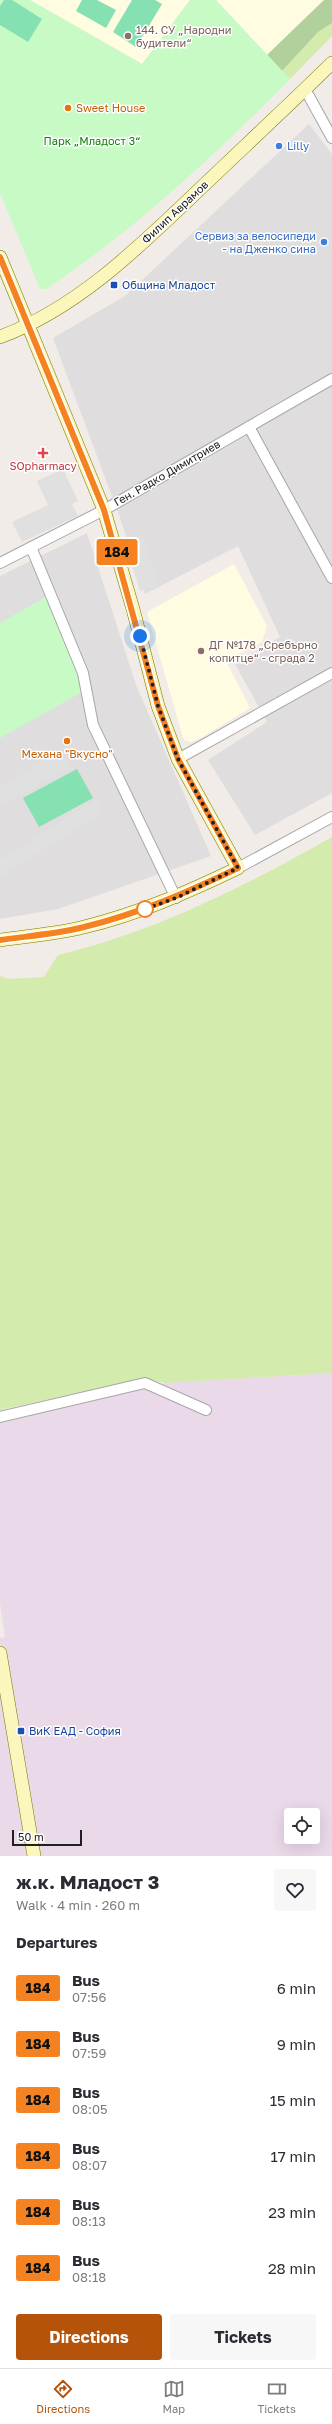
<!DOCTYPE html>
<meta charset="utf-8">
<style>
:root{--surface:#fff;--page:#f7f7f7;--text:#2b2b33;--muted:#7c7c81;--line:#e1e1e2;--accent:#b45309}
body{margin:0;font-family:"Golos Text",sans-serif;background:var(--page);color:var(--text);height:100vh;display:flex;flex-direction:column;font-size:15px;white-space:nowrap}
*{box-sizing:border-box;margin:0}
p{font-size:13px;color:var(--muted)}
.icon{flex:none;width:22px;height:22px;fill:none;stroke:currentColor;stroke-width:2;stroke-linecap:round;stroke-linejoin:round}
.map{position:relative;height:1856px;overflow:hidden}
.sheet{display:flex;flex-direction:column;background:var(--surface);flex:1}
.sheet>*{flex:none}
.badge{padding:0 8px;border-radius:3px;font-size:14px;line-height:26px}
.tools{position:absolute;left:284px;top:1808px;display:grid;gap:8px}
.tools a{display:grid;place-items:center;width:36px;height:36px;border-radius:4px;background:var(--surface);box-shadow:0 4px 16px #0002;font-size:20px}
.scale{position:absolute;left:12px;bottom:10px;width:70px;box-sizing:border-box;padding-left:4px;border:2px solid #202020;border-top:0;font-size:11px;line-height:14px;white-space:nowrap;color:#202020;-webkit-text-stroke:3px #fff;paint-order:stroke}
.you{position:absolute;width:20px;height:20px;margin:-10px;border:3px solid #fff;border-radius:50%;background:#1a73e8;box-shadow:0 0 0 6px #1a73e833}
.map>.badge{position:absolute;translate:-50% -50%;box-shadow:0 0 0 2px #fff}
h2{padding:0 16px;font-size:15px;line-height:36px}
.round{display:grid;place-items:center;flex:none;width:42px;height:42px;border-radius:4px;background:var(--page)}
.overview{display:flex;align-items:center;justify-content:space-between;height:68px;padding:0 16px}
h1{font-size:19px;font-weight:700;line-height:30px}
.cta{display:flex;gap:8px;margin-top:auto;padding:8px 16px}
.cta a{flex:1;height:46px;border-radius:4px;background:var(--accent);color:#fff;font-size:16px;font-weight:700;line-height:46px;text-align:center}
.cta a+a{background:var(--page);color:var(--text)}
ul{padding:0;list-style:none}
li{display:flex;align-items:center;gap:12px;height:56px;padding:0 16px}
li div{flex:1}
li b{display:block;font-size:15px}
li em{font-style:normal}
li .badge{min-width:44px;font-weight:700;text-align:center}
.dock{display:flex;justify-content:space-around;align-items:center;height:56px;border-top:1px solid var(--line);background:var(--surface);font-size:11px;color:var(--muted)}
.dock a{display:grid;justify-items:center;gap:2px}
.dock .selected{color:var(--accent)}
.map>svg:first-child{display:block}
</style>
<div class="map">
<svg width="332" height="1856" viewBox="0 0 332 1856">
<rect width="100%" height="100%" fill="#f1ece7"/>
<!-- residential -->
<g fill="#dfddde">
<path d="M309,124L332,154V793L255,835L208,760L267,722L235,664L280,637L238,546L145,594L119,515L53,338L125,296Z"/>
<path d="M87,533L136,685L211,856L58,909L0,919V576Z"/>
</g>
<!-- industrial -->
<path fill="#ead9e9" fill-rule="evenodd" d="M332,1373V1856H0V1638L5,1637L0,1603V1423L166,1383ZM291,1815H313V1837H291Z"/>
<!-- education -->
<g fill="#fffce2">
<path d="M30,0H190L142,64Z"/>
<path d="M216,0H324L267,55Z"/>
<path d="M234,564L267,626L262,642L226,661L250,708L199,739L190,742L184,740L182,734L147,612Z"/>
</g>
<!-- grass -->
<g fill="#d3ebad">
<path d="M332,23V36L290,79L282,71L318,32Z"/>
<path d="M332,837V1373L166,1383L141,1379L0,1410V976L9,979L44,977L58,955C154,932 246,886 332,837Z"/>
</g>
<!-- forest -->
<path fill="#b1d09b" d="M324,0H332V23L318,32L282,71L267,55Z"/>
<!-- park -->
<g fill="#c7fac5">
<path d="M0,0H30L142,64L190,0H216L290,79C214,156 136,229 46,289H40L0,193Z"/>
<path d="M49,595L86,690L0,738V623Z"/>
</g>
<!-- pitch -->
<g fill="#85e0b2">
<path d="M4,0H12L42,19L28,42L0,25V6Z"/>
<path d="M82,0H97L116,10L106,28L76,11Z"/>
<path d="M132,0H155L162,4L136,47L113,32Z"/>
<path d="M77,769L93,798L39,827L23,798Z"/>
</g>
<!-- parking -->
<g fill="#e0e0e0">
<path d="M63,469L78,501L72,504L78,516L22,542L12,522L48,505L37,481Z"/>
<path d="M143,534L158,586L140,591L124,540Z"/>
<path d="M60,752L69,768L1,806L0,786Z"/>
<path d="M96,799L104,812L0,877V860Z"/>
</g>
<g fill="none" stroke-linecap="round" stroke-linejoin="round">
<defs>
<g id="street">
<path d="M305,89L332,138"/>
<path d="M249,427L332,578"/>
<path d="M31,547L83,673L93,725L176,898"/>
<path d="M0,563L104,510L332,379"/>
<path d="M178,759L332,673"/>
<path d="M238,868L332,817"/>
<path d="M0,1417L145,1383L206,1410"/>
</g>
<g id="secondary">
<path d="M0,257L104,510L133,609L158,706L178,759L238,868C188,892 138,914 84,927C57,934 28,936 0,940"/>
<path d="M0,337C80,307 142,244 203,186C246,145 289,105 332,63"/>
<path d="M0,1653L34,1856"/>
</g>
</defs>
<!-- street casing -->
<use href="#street" stroke="#a7a7a7" stroke-width="12"/>
<!-- secondary casing -->
<use href="#secondary" stroke="#7b7a04" stroke-width="14"/>
<!-- street -->
<use href="#street" stroke="#fff" stroke-width="10"/>
<!-- secondary -->
<use href="#secondary" stroke="#faf6bc" stroke-width="13"/>
</g>
<g fill="none" stroke-linecap="round" stroke-linejoin="round">
<defs>
<path id="line" d="M0,257L104,510L158,706L178,759L238,868C188,892 138,914 84,927C57,934 28,936 0,940"/>
</defs>
<!-- line casing -->
<use href="#line" stroke="#fff" stroke-width="9"/>
<!-- line -->
<use href="#line" stroke="#f58220" stroke-width="6"/>
<!-- walk -->
<path stroke="#202020" stroke-width="4" stroke-dasharray="0 7.2" d="M140,636L158,706L178,759L238,868L176,898L142,910L145,909"/>
</g>
<!-- markers -->
<g fill="#8d6e63" stroke="#fff" stroke-width="1.5">
<circle cx="128" cy="36" r="4"/>
<circle cx="201" cy="651" r="4"/>
</g>
<g fill="#e8710a" stroke="#fff" stroke-width="1.5">
<circle cx="68" cy="108" r="4"/>
<circle cx="67" cy="741" r="4"/>
</g>
<g fill="#3f7fe0" stroke="#fff" stroke-width="1.5">
<circle cx="279" cy="146" r="4"/>
<circle cx="324" cy="242" r="4"/>
</g>
<g fill="#1a4fb4" stroke="#fff" stroke-width="1.5">
<rect x="110" y="281" width="8" height="8" rx="2"/>
<rect x="17" y="1727" width="8" height="8" rx="2"/>
</g>
<path fill="#e0444e" stroke="#fff" stroke-width="1.5" d="M41 447h4v4h4v4h-4v4h-4v-4h-4v-4h4z"/>
<circle fill="#fff" stroke="#f58220" stroke-width="2" cx="145" cy="909" r="8"/>
<g text-anchor="middle" stroke-width="3" stroke-linejoin="round" paint-order="stroke">
<!-- education labels -->
<g font-size="11" fill="#785e54" stroke="#fff" text-anchor="start">
<text x="136" y="34">144. СУ „Народни<tspan x="136" dy="13">будители“</tspan></text>
<text x="209" y="649">ДГ №178 „Сребърно<tspan x="209" dy="13">копитце“ - сграда 2</tspan></text>
</g>
<!-- food labels -->
<g font-size="11" fill="#c56008" stroke="#fff" text-anchor="start">
<text x="76" y="112">Sweet House</text>
<text x="67" y="758" text-anchor="middle">Механа "Вкусно"</text>
</g>
<!-- park labels -->
<g font-size="11" fill="#0f820b" stroke="#fff">
<text x="92" y="145">Парк „Младост 3“</text>
</g>
<!-- shop labels -->
<g font-size="11" fill="#366cbe" stroke="#fff" text-anchor="start">
<text x="287" y="150">Lilly</text>
<text x="316" y="240" text-anchor="end">Сервиз за велосипеди<tspan x="316" dy="13">- на Дженко сина</tspan></text>
</g>
<!-- street labels -->
<g font-size="11" fill="#202020" stroke="#fff">
<text transform="translate(175 212) rotate(-43)" y="4">Филип Аврамов</text>
<text transform="translate(167 473) rotate(-30)" y="4">Ген. Радко Димитриев</text>
</g>
<!-- transit labels -->
<g font-size="11" fill="#164399" stroke="#fff" text-anchor="start">
<text x="122" y="289">Община Младост</text>
<text x="29" y="1735">ВиК ЕАД - София</text>
</g>
<!-- health labels -->
<g font-size="11" fill="#be3a42" stroke="#fff">
<text x="43" y="470">SOpharmacy</text>
</g>
</g>
</svg>
<div class="tools">
<a><svg class="icon" aria-label="locate" viewBox="0 0 24 24"><circle cx="12" cy="12" r="6"/><path d="M12 2v4M12 18v4M2 12h4M18 12h4"/></svg></a>
</div>
<div class="scale">50 m</div>
<div class="you" style="left:140px;top:636px"></div>
<b class="badge" style="left:117px;top:552px;background:#f58220;color:#111">184</b>
</div>
<section class="sheet">
<div class="overview"><div><h1>ж.к. Младост 3</h1><p>Walk · 4 min · 260 m</p></div><a class="round"><svg class="icon" aria-label="heart" viewBox="0 0 24 24"><path d="M12 20l-8-8c-3-5 5-10 8-4 3-6 11-1 8 4z"/></svg></a></div>
<h2>Departures</h2>
<ul>
<li><span class="badge" style="background:#f58220;color:#111">184</span><div><b>Bus</b><p>07:56</p></div><em>6 min</em></li>
<li><span class="badge" style="background:#f58220;color:#111">184</span><div><b>Bus</b><p>07:59</p></div><em>9 min</em></li>
<li><span class="badge" style="background:#f58220;color:#111">184</span><div><b>Bus</b><p>08:05</p></div><em>15 min</em></li>
<li><span class="badge" style="background:#f58220;color:#111">184</span><div><b>Bus</b><p>08:07</p></div><em>17 min</em></li>
<li><span class="badge" style="background:#f58220;color:#111">184</span><div><b>Bus</b><p>08:13</p></div><em>23 min</em></li>
<li><span class="badge" style="background:#f58220;color:#111">184</span><div><b>Bus</b><p>08:18</p></div><em>28 min</em></li>
</ul>
<div class="cta"><a>Directions</a><a>Tickets</a></div>
</section>
<nav class="dock">
<a class="selected"><svg class="icon" aria-label="directions" viewBox="0 0 24 24"><path d="M12 3l9 9-9 9-9-9zM9 14v-3h6M13 9l2 2-2 2"/></svg>Directions</a>
<a><svg class="icon" aria-label="map" viewBox="0 0 24 24"><path d="M3 6l6-2 6 2 6-2v14l-6 2-6-2-6 2zM9 4v14M15 6v14"/></svg>Map</a>
<a><svg class="icon" aria-label="tickets" viewBox="0 0 24 24"><path d="M3 7h18v10H3zM15 7v10"/></svg>Tickets</a>
</nav>
